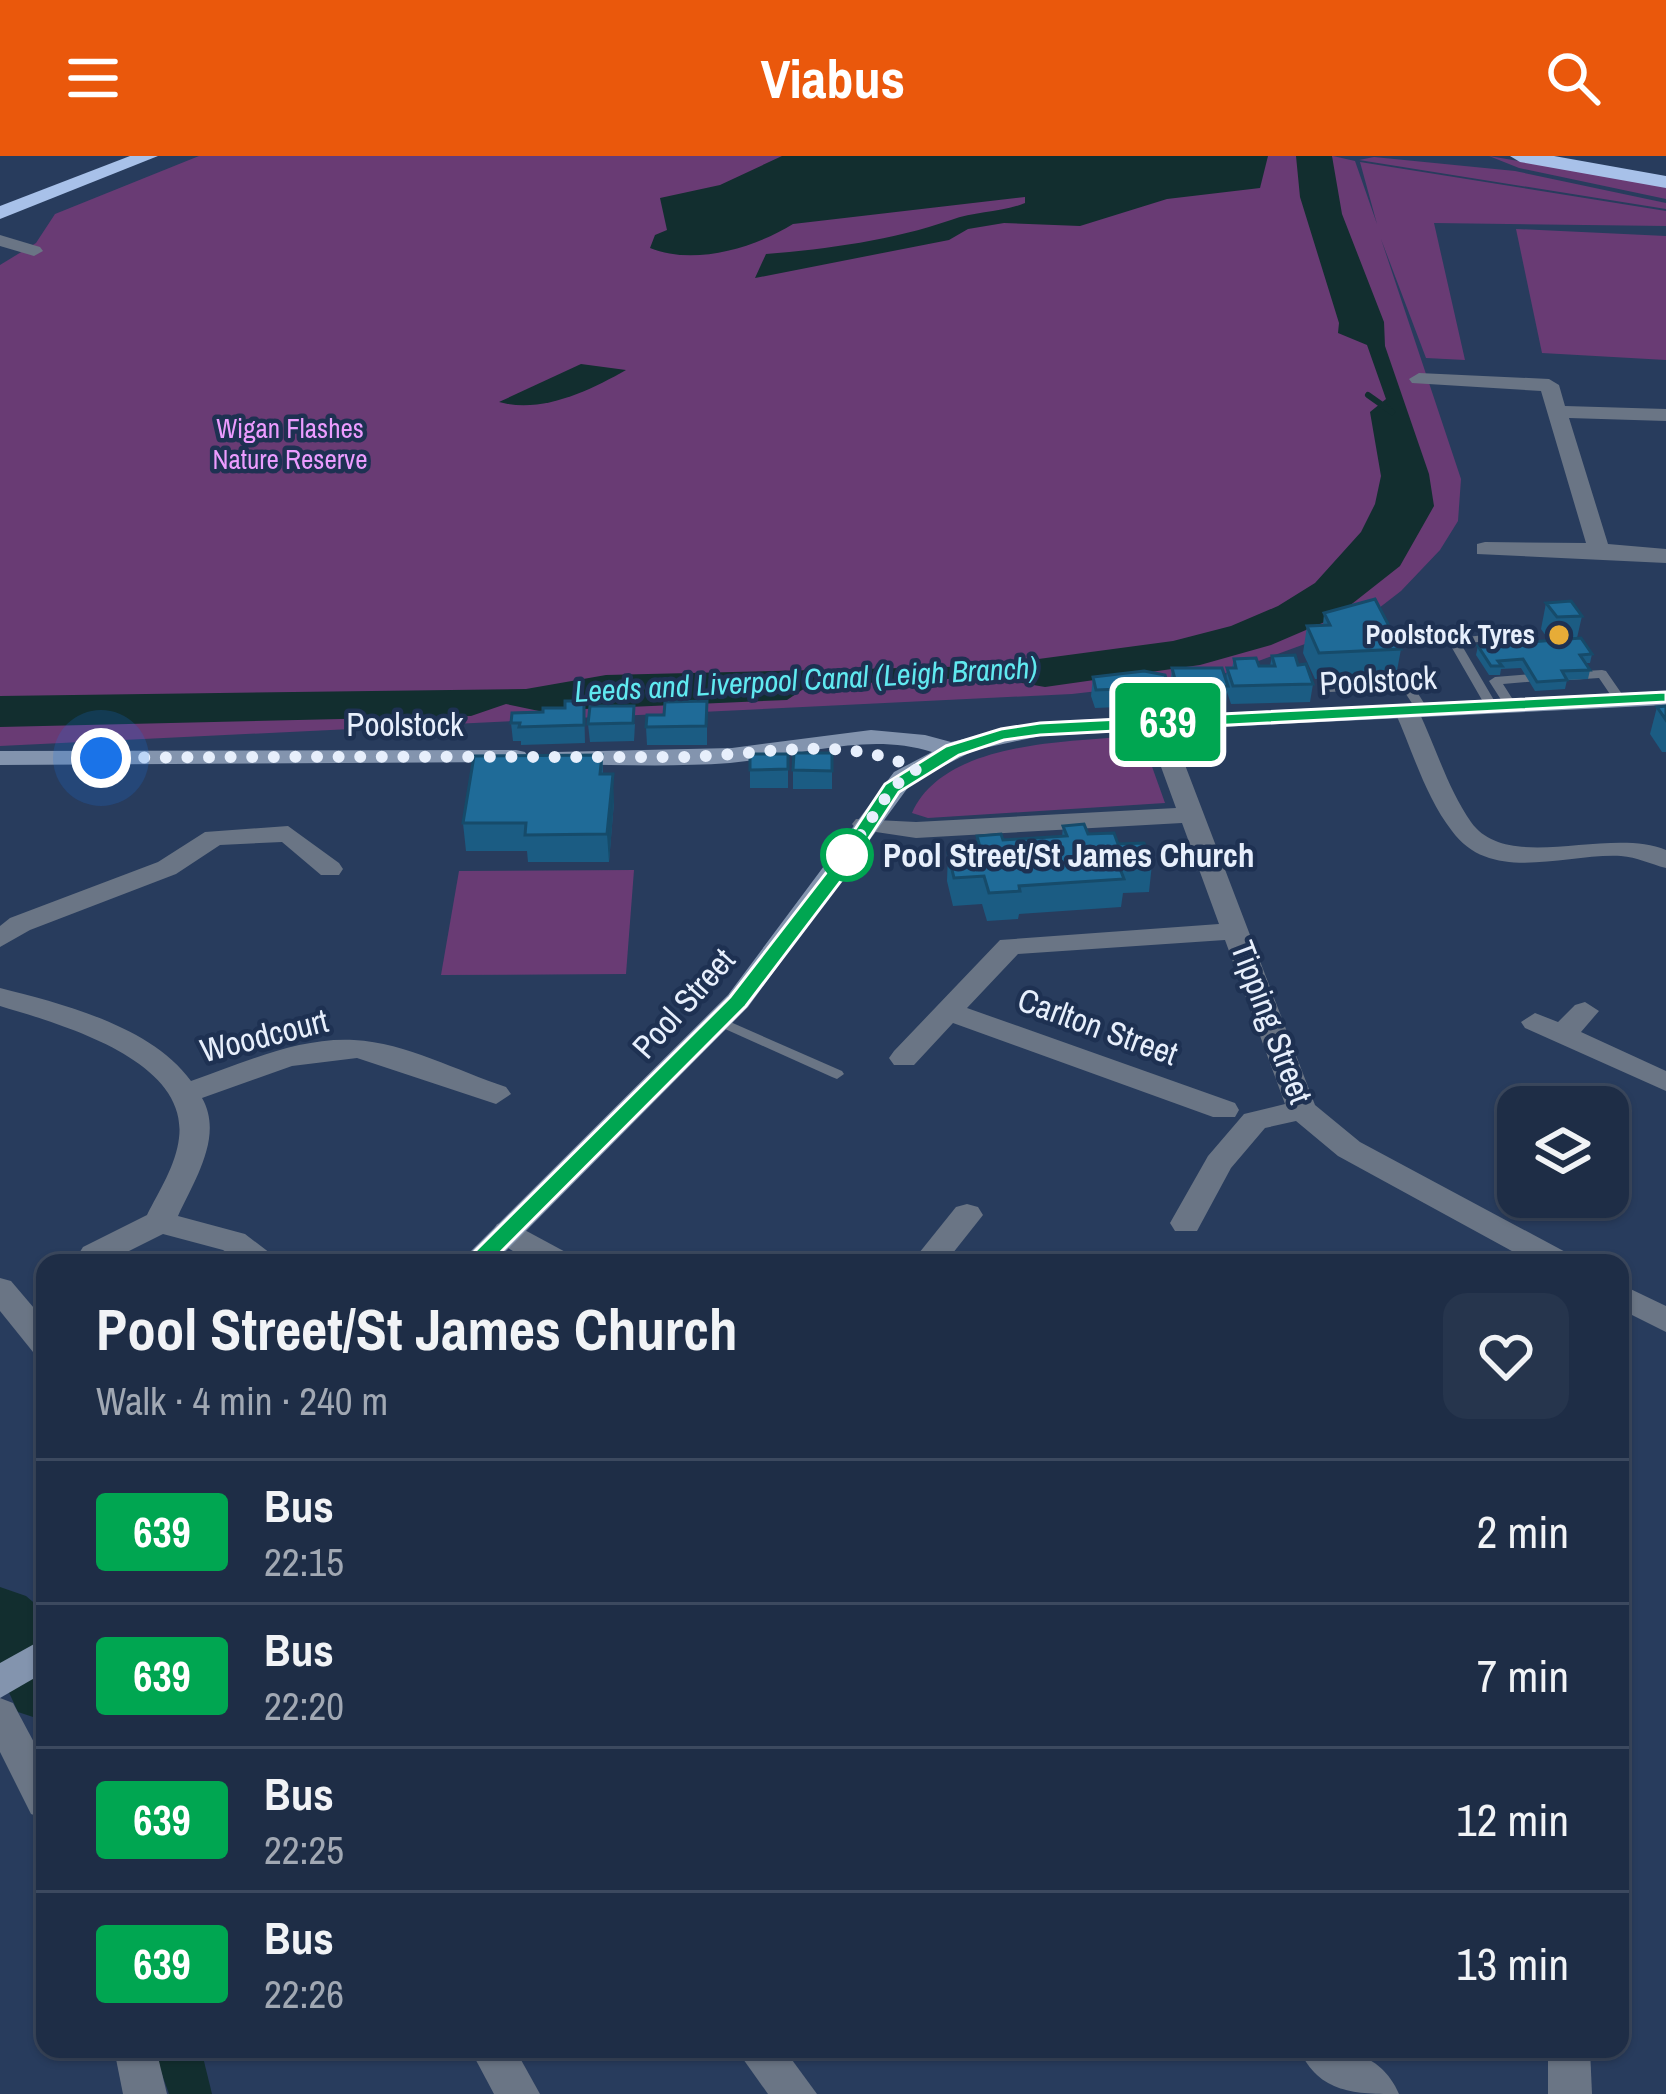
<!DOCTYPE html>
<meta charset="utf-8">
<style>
:root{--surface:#1e2d46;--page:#26354d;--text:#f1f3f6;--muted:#a1a8b3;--line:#3c495f;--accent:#ea580c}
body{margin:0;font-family:"Archivo Narrow",sans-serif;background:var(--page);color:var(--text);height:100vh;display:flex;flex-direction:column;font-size:45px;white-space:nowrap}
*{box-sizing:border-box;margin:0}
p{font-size:39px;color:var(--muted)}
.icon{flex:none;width:66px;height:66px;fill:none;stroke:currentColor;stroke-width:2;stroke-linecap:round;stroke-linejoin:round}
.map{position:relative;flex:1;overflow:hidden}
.sheet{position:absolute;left:36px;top:1098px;width:1593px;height:804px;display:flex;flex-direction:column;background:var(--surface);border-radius:24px;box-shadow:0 3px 9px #0004,0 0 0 3px var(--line)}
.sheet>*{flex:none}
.badge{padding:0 24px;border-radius:9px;font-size:42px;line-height:78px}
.tools{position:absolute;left:1497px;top:930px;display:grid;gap:24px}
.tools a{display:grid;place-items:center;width:132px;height:132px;border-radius:24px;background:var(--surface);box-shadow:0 3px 9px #0004,0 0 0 3px var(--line);font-size:60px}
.you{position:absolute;width:60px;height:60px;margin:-30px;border:9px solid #fff;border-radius:50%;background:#1a73e8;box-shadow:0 0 0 18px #1a73e833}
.map>.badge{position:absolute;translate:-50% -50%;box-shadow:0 0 0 6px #fff}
.round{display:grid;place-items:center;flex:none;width:126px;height:126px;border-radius:24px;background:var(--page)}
.overview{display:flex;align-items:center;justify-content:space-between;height:204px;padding:0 60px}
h1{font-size:57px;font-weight:700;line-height:90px}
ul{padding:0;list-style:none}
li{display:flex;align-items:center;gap:36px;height:144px;padding:0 60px;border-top:3px solid var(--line)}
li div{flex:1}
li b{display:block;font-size:45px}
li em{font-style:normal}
li .badge{min-width:132px;font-weight:700;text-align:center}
header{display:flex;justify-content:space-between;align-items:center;height:156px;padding:0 60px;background:var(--accent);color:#fff;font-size:54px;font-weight:700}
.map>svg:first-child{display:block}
</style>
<header><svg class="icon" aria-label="menu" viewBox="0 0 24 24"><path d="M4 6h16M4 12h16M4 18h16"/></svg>Viabus<svg class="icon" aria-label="search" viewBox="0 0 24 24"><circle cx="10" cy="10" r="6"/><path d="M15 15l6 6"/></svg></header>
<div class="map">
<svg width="1666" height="1938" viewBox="0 0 1666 1938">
<rect width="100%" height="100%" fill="#283c5d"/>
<!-- green -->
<g fill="#693b74">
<path d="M199,0H1333L1355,5L1377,68L1360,6L1666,55V70L1434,67L1465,204L1426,202L1381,83L1461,323L1458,365L1440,394L1401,435L1357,469L1212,522L1072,538L0,590V109L36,87L55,58Z"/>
<path d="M1489,0L1666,30V43L1519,12Z"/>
<path d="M1374,1L1515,15L1666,47V53L1359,4Z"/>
<path d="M1516,73L1666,80V204L1542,197Z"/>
<path d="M1122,581L1145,591L1165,647L928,662L912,657C942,588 1059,586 1122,581Z"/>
<path d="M634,714L626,818L441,819L459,715Z"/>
</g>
<!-- water -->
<g fill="#122e2f">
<path d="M782,0H1268L1260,32L1167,43L1080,70L1004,67L968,73L949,84L755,122L766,98C828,93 893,84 951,64C975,55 1001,57 1025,47V41L793,68C754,92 694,110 650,92L655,79L667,74L660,42L720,29Z"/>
<path d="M1296,0H1332L1342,58L1384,166L1385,190L1429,318L1434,350L1400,410L1334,462L1271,489L1200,509L1045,531L988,521L823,529L805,532L787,544L539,555L506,548L471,560L0,571V540L526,533L606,519L987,510L1173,485L1231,470L1278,450L1315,427L1361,376L1375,348L1381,320L1370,256L1386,243L1367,189L1338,177L1339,167L1300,41Z"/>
<path d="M581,208L626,214C589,235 541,258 499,246Z"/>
<path d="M153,1893H201L212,1938H169Z"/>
</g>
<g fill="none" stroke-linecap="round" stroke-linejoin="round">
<!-- stream -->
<path stroke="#122e2f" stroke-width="6" d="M1368,239L1392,256"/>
<!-- river -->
<path fill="#122e2f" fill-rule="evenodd" d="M0,1431L26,1440L45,1456V1565L18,1556L0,1517Z"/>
<!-- lane -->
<g fill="#6a7585" fill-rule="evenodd">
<path d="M1508,477L1514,480L1512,482L1461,488L1498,551L1492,555L1486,551L1448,485L1454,482Z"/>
<path d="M1602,514L1606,515L1624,541V547H1616L1599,522L1569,524L1563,520L1569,516Z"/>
<path d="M1545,517L1549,518V524L1503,528L1517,550L1511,554L1507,553L1489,525L1495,521Z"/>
<path d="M1406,524L1410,525L1429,555L1427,558H1419L1402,532L1330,536L1324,532L1330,528Z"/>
<path d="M719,861L842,915L844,918L837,923L832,921L714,868L712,865L714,862Z"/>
</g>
<!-- street -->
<g fill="#6a7585" fill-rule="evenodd">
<path d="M0,79L40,91L43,95L34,100L0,90Z"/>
<path d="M1419,217L1549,223L1559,229L1565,250L1666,253V265L1569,262L1608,388L1666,393V407L1477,398V388L1485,386L1586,387L1541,235L1412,227L1409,223Z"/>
<path d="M1407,549L1419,556C1436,592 1448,633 1471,666C1508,718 1608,670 1666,694V712C1650,708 1637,701 1621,700C1566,697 1491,729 1452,675C1425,640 1413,596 1395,556Z"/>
<path d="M1157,560L1169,567L1315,949L1360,986L1571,1099L1576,1107H1534L1338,1000L1296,965L1265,972L1231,1012L1197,1075H1175L1170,1067L1208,1000L1244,958L1285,948L1225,784L1018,798L967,852L1235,947L1239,954L1235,961H1213L953,867L914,909H894L889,902L894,895L1000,784L1219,768L1182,667L916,682L856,673L852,668L856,663L916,666L1176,652L1145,567Z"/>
<path d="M288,670L339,707L343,713L339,719H321L282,686L220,689L176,718L30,774L0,791V770L10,762L158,706L205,676Z"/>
<path d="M0,832C63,848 151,870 191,925C243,907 298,881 354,884C407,887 457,915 506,931L511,938L496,948L357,902L292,910L202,942C224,980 194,1025 178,1060L245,1078L283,1107H243L223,1094L163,1078L105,1107H83L78,1099L83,1091L147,1059C159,1035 176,1009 179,982C189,903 59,868 0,850Z"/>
<path d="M1585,846L1599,855L1581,876L1666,915V935L1525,872L1521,866L1535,857L1558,866L1575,849Z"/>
<path d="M967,1048L978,1051L983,1059L945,1107H911L956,1051Z"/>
<path d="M508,1065L571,1099L576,1107C544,1107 512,1104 492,1076L497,1068Z"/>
<path d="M0,1122L11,1125L45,1165V1200L33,1196L0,1155Z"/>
<path d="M1620,1128L1666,1150V1176L1620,1153Z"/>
<path d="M0,1542L13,1547L45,1607V1663L31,1658L0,1596Z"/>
<path d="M114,1893H156L167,1938H123Z"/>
<path d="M470,1893H515L540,1938H494Z"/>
<path d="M736,1893H784L817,1938H768Z"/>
<path d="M1299,1893C1341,1893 1379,1893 1399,1938C1356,1938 1319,1938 1299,1893Z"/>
<path d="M1548,1893H1590L1592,1938H1548Z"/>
</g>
<!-- secondary -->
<g fill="#8394ae" fill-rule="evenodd">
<path d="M1666,535V549L1040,580L975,594L912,626L748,851L494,1107H459L728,839L894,616L932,596C867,575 796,601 730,607C675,611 619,609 564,608L555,606L552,601L555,596L732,592L871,574L925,579L951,586L1040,566Z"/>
<path d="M516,594L525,596L528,601L525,606L0,609V595Z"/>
<path d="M45,1482V1516L0,1542V1507Z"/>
</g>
<!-- highway -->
<g fill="#a8c1e9" fill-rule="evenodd">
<path d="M130,0H158L0,63V50Z"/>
<path d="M1510,0H1554L1666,20V32L1520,6Z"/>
</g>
</g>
<!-- wall -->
<g fill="#1b5c83">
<path d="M1546,447L1582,460L1577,482L1592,498L1590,507H1585L1590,514L1588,523L1567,524L1565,533L1535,535L1521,512L1501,513L1500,519H1489L1476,499L1478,490L1549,484L1541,473Z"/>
<path d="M1324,457L1401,493L1396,520L1315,523L1303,497L1307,470L1323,469Z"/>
<path d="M1272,500L1298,509L1313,528L1310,546L1231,548L1227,536L1226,548L1175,549L1170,530L1172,512L1226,523L1227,512H1232L1234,503L1259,510H1270Z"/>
<path d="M1093,521L1169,531L1168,549L1095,552L1091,540Z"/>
<path d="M584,545L585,587L521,589V585H513L511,567Z"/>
<path d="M707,545V589H647L646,571L664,559Z"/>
<path d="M1666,550V596H1662L1650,578L1657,551Z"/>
<path d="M588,568H635L634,585L590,586Z"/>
<path d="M832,597V633H793V614Z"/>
<rect x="750" y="598" width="38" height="34"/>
<path d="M602,599L603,618L614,646L609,706H528L527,695H466L463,667Z"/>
<path d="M1063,670L1118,688L1152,708L1149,736L1123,737L1121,751L1019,758L1018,763L987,765L982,748L953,750L947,725L948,697L976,695L977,680L1003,684L1062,681Z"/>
</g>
<!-- shaded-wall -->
<path fill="#164b6a" d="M613,618L614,646L609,706L607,678Z"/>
<!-- building -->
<g fill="#1f6b98" stroke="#164b6a" stroke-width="3">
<path d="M1375,443L1401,493L1319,497L1307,470L1330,469L1324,457Z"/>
<path d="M1571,445L1582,460L1557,461L1546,447Z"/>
<path d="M1581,482L1592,498L1580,499L1590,514L1562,515L1567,524L1537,526L1523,503L1498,505L1502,510H1491L1478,490Z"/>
<path d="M1295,499L1298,509L1306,508L1313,528L1233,530L1227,512H1236L1234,503L1256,502L1259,510H1275L1272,500Z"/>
<path d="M1172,512H1222L1228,530L1177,531Z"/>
<path d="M1144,515L1165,519L1169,531L1096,534L1093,521Z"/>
<path d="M565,545H584V569L519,571L520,567H511L512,557L543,556V552H565Z"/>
<path d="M707,545L706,570L646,571L647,559H664L665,546Z"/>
<path d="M590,550H634L633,567L588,568Z"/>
<path d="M1666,550V564L1657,551Z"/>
<path d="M794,597H832V615L793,614Z"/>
<path d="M750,598H788V613L750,614Z"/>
<path d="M602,599L600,618H613L607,678L525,679L526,667H463L474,600Z"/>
<path d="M1084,668L1088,678L1114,677L1118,688L1144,687L1152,708L1119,710L1124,723L1019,730L1020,735L989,737L984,720L954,722L948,697L981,695L977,680L1001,678L1003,684L1067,680L1063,670Z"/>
</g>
<!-- line -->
<path fill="#00a651" stroke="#fff" stroke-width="3" d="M1666,536V546L1040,579L1004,584L959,599L899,636L841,725L746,850L484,1113L475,1116L463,1107L730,841L826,717L885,628L946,590L1001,573L1040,567Z"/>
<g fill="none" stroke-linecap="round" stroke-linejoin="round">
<!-- walk -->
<path stroke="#e7effc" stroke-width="12" stroke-dasharray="0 21.6" d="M101,602C293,600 484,601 675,601C759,601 838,576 917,613L892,632L847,699"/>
</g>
<!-- markers -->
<circle fill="#e7ac37" stroke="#1e3152" stroke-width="4.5" cx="1559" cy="479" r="12"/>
<circle fill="#fff" stroke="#00a651" stroke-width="6" cx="847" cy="699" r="24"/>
<g text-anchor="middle" stroke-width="9" stroke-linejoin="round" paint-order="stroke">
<!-- far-park labels -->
<g font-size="27" fill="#ec9cff" stroke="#1e3152">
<text x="290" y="282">Wigan Flashes<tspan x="290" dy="31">Nature Reserve</tspan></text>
</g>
<!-- far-poi labels -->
<g font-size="27" font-weight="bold" fill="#e7effc" stroke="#1e3152" text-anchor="end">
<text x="1535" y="488">Poolstock Tyres</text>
</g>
<!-- far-water labels -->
<g font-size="30" font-style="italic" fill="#60eaf1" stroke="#1e3152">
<text transform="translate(806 524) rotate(-3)" y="10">Leeds and Liverpool Canal (Leigh Branch)</text>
</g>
<!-- street labels -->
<g font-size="33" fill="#e7effc" stroke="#1e3152">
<text transform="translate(1378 524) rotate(-3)" y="12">Poolstock</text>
<text x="405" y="580">Poolstock</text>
<text transform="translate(683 847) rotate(-48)" y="12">Pool Street</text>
<text transform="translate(1272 866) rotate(69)" y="12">Tipping Street</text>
<text transform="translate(1098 870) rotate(20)" y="12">Carlton Street</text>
<text transform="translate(264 879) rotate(-14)" y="12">Woodcourt</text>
</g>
<!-- stop labels -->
<g font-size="33" font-weight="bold" fill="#e7effc" stroke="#1e3152" text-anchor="start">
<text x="883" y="711">Pool Street/St James Church</text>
</g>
</g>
</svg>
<div class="tools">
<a><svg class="icon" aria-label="layers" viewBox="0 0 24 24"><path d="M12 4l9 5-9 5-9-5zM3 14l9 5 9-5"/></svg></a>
</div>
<div class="you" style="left:101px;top:602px"></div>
<b class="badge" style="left:1168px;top:566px;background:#00a651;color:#fff">639</b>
<section class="sheet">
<div class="overview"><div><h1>Pool Street/St James Church</h1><p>Walk · 4 min · 240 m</p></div><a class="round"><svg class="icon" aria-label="heart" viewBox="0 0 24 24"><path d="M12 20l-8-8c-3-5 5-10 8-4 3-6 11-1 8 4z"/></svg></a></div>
<ul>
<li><span class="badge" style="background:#00a651;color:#fff">639</span><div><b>Bus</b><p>22:15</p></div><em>2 min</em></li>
<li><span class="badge" style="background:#00a651;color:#fff">639</span><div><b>Bus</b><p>22:20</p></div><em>7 min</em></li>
<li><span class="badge" style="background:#00a651;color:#fff">639</span><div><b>Bus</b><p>22:25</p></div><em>12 min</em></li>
<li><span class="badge" style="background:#00a651;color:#fff">639</span><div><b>Bus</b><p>22:26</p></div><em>13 min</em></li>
</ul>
</section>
</div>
